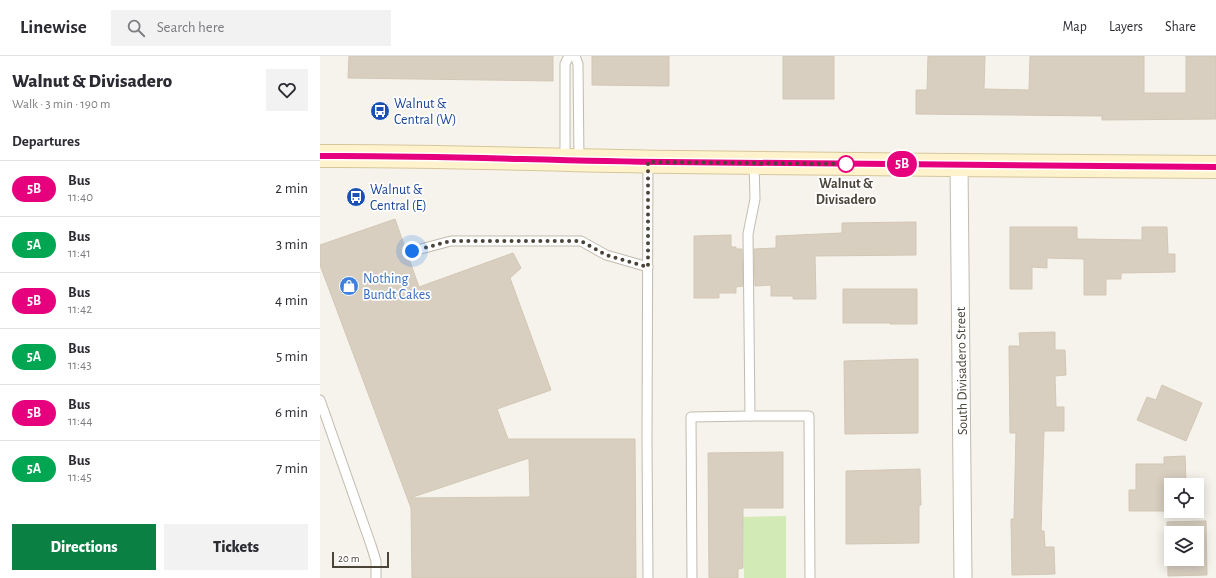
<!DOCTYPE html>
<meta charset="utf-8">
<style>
:root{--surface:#fff;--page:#f2f2f3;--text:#2b2b33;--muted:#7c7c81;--line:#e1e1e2;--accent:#0b8043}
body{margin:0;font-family:"Alegreya Sans",sans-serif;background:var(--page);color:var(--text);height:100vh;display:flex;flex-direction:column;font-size:15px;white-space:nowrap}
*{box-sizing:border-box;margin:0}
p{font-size:13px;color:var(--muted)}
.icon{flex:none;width:22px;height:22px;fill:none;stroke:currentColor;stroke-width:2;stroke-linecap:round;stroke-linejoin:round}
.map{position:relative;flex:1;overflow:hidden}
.sheet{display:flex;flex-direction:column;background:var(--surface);width:320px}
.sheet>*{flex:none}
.badge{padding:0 8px;border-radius:13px;font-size:14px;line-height:26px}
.fabs{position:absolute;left:844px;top:422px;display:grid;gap:8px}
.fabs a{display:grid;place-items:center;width:40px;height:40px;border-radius:0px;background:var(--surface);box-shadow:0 2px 10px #0003;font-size:20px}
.scale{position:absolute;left:12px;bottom:10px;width:57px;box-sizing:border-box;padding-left:4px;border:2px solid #4b4439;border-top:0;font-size:11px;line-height:14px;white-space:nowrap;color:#4b4439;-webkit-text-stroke:3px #fff;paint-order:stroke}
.you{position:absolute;width:20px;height:20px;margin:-10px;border:3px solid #fff;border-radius:50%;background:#1a73e8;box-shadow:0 0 0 6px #1a73e833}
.map>.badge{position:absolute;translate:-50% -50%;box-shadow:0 0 0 2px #fff}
h2{padding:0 12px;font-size:15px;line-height:36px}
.round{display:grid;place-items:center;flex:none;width:42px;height:42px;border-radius:0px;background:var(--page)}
.overview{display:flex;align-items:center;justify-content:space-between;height:68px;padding:0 12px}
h1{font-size:19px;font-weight:800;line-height:30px}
.action{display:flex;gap:8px;margin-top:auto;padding:8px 12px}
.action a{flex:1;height:46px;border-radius:0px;background:var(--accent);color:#fff;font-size:16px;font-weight:800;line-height:46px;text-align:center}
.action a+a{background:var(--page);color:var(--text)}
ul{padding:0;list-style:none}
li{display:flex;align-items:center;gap:12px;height:56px;padding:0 12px;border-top:1px solid var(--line)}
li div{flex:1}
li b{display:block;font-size:15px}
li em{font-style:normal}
li .badge{min-width:44px;font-weight:700;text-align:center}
header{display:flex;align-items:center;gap:24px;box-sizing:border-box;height:56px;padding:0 20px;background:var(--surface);border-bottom:1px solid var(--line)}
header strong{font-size:19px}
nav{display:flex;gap:22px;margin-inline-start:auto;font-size:14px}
.search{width:280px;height:36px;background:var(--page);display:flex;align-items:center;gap:10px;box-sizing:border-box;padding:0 14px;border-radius:0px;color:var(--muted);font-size:15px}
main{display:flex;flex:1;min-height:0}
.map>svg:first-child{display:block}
</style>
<header>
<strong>Linewise</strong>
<div class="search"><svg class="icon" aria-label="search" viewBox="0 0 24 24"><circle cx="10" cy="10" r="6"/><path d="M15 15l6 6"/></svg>Search here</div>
<nav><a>Map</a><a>Layers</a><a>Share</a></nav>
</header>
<main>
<section class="sheet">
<div class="overview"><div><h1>Walnut &amp; Divisadero</h1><p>Walk · 3 min · 190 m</p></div><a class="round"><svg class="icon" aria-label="heart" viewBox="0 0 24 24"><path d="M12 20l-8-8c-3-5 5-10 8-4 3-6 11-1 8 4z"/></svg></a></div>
<h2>Departures</h2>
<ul>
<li><span class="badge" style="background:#e6007e;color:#fff">5B</span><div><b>Bus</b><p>11:40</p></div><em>2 min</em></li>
<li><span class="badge" style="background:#00a651;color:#fff">5A</span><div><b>Bus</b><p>11:41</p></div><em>3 min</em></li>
<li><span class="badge" style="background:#e6007e;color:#fff">5B</span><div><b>Bus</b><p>11:42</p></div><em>4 min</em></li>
<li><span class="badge" style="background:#00a651;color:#fff">5A</span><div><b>Bus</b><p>11:43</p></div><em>5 min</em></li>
<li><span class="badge" style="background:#e6007e;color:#fff">5B</span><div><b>Bus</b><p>11:44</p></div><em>6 min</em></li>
<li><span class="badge" style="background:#00a651;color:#fff">5A</span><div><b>Bus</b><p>11:45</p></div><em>7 min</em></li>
</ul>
<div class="action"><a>Directions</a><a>Tickets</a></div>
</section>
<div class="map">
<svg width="896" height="522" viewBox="0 0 896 522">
<rect width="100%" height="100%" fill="#f6f3ec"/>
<!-- grass -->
<path fill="#d2eab5" d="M466,460V522H424L423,461Z"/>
<!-- building -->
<g fill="#d8cfc1" stroke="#d3c7b4" fill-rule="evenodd">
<path d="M29,0H233V25L28,22Z"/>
<path d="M272,0H349V30L272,29Z"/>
<rect x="463" y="0" width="51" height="43"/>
<path d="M608,0H665L664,33L709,34L710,0H824V37H866V0H896V63L782,64V60L596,58V34H607Z"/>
<path d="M75,163L99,231L193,197L201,212L190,222L231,334L177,353L188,383H315L316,522H92L91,452L0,209V189ZM209,402L210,441L90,442Z"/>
<path d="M596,166V199L495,200L496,243H473V240H451V229L435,230L434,193L456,192V180L522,177V167Z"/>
<path d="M690,171H757V183L822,184V171H847L848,198H855V216L801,217V223H786V239H764V203L727,202V212L712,211V233H690Z"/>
<path d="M411,179V191H416V193H422L423,230L416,231V237H399V242H374V180Z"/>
<path d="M523,233H597V268H570V267H523Z"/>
<path d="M735,276V294H745L746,319L735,320L736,351H744V375H724L721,475H724L725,491H734L735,518L692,519L691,463H694L696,377H690L689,290H700L699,277Z"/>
<path d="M598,303V377L525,378L524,305Z"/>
<path d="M842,329L882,347L866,385L817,364L827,341L836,344Z"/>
<path d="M463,396V452H423V512L418,513V522H389L388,397Z"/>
<path d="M865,400L866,425H852V429H851V455H809V434H816V408H844V401Z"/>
<path d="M600,413L601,449H599V487L526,488V415Z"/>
<path d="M886,465L887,519L848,520L847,466ZM851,477H877V503H851Z"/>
</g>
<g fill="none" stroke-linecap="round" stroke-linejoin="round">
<defs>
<g id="lane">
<path d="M255,0L258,8L259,105"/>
<path d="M245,104V8L249,0"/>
<path d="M328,106L327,385L328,522"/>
<path d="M434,107L435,143L428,178L430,360H489L490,522"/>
<path d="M93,195L131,185H261L286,199L328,211"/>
<path d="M0,344L51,489L56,505V522"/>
<path d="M372,522L371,361L430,360"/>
</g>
<path id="street" d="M639,108L643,522"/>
<path id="secondary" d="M0,100C120,99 240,105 360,106C539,109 717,109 896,111"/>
</defs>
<!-- lane casing -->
<use href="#lane" stroke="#c2bbae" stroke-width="11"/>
<!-- street casing -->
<use href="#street" stroke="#c2bbae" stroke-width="19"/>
<!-- secondary casing -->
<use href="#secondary" stroke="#d6c79b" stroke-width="24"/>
<!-- lane -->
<use href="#lane" stroke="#fff" stroke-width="9"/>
<!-- street -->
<use href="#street" stroke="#fff" stroke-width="17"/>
<!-- secondary -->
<use href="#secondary" stroke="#fff3cd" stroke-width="22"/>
</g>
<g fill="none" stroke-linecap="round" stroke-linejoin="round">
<defs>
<path id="line" d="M0,100C116,99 231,105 347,106C530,109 713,108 896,111"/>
</defs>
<!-- line casing -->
<use href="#line" stroke="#fff" stroke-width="9"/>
<!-- line -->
<use href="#line" stroke="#e6007e" stroke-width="6"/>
<!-- walk -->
<path stroke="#4b4439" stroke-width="4" stroke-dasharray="0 7.2" d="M92,195L131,185H261L286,199L328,211V106L526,108"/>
</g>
<!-- icons -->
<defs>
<symbol id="bus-disc" viewBox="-11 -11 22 22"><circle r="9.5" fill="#1a4fb4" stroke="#fff"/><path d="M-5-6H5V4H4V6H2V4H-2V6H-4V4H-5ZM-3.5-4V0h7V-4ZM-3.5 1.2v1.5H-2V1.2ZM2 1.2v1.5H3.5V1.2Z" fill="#fff"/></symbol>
<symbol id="shop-disc" viewBox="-11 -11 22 22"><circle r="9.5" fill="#3f7fe0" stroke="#fff"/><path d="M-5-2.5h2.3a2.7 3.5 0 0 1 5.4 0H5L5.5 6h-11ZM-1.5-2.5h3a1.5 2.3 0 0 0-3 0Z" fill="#fff"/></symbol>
</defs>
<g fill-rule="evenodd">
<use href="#bus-disc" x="49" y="44" width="22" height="22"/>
<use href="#bus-disc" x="25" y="130" width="22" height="22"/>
<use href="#shop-disc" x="18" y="219" width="22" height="22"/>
</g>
<!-- markers -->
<circle fill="#fff" stroke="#e6007e" stroke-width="2" cx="526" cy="108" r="8"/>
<g text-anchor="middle" stroke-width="3.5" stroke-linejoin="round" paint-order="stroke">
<!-- transit labels -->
<g font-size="14" fill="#164399" stroke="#fff" text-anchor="start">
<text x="74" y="52">Walnut &amp;<tspan x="74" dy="16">Central (W)</tspan></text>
<text x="50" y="138">Walnut &amp;<tspan x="50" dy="16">Central (E)</tspan></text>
</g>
<!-- stop labels -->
<g font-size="14" font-weight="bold" fill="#4b4439" stroke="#fff">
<text x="526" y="132">Walnut &amp;<tspan x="526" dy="16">Divisadero</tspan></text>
</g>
<!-- shop labels -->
<g font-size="14" fill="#366cbe" stroke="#fff" text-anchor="start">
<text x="43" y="227">Nothing<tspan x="43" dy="16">Bundt Cakes</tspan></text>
</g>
<!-- street labels -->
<g font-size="14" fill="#4b4439" stroke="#fff">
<text transform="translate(641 315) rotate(-91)" y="5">South Divisadero Street</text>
</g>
</g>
</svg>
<div class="fabs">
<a><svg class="icon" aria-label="locate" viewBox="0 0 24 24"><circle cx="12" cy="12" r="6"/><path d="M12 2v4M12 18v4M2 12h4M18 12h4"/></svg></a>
<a><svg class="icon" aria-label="layers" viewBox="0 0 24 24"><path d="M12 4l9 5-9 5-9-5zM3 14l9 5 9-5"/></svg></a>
</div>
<div class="scale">20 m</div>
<div class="you" style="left:92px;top:195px"></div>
<b class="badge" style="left:582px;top:108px;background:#e6007e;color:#fff">5B</b>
</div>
</main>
